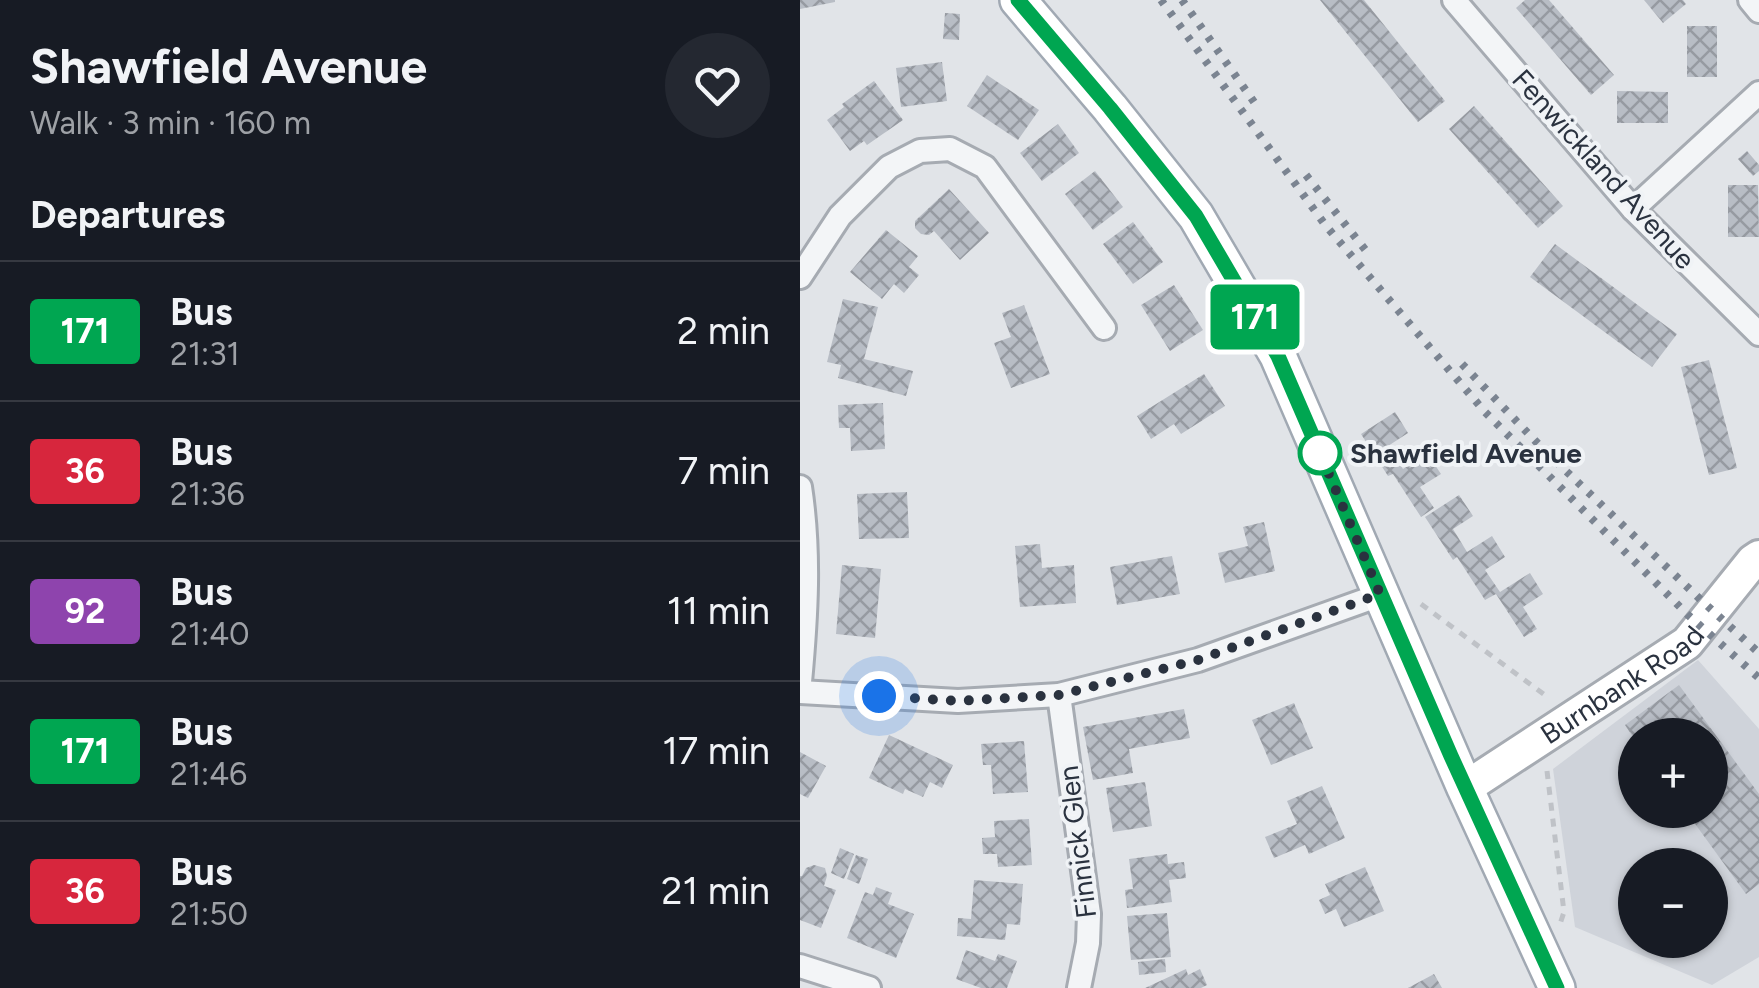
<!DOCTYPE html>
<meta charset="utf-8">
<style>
:root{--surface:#171b24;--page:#242831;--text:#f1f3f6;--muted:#9ea1a6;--line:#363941}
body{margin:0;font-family:Figtree,sans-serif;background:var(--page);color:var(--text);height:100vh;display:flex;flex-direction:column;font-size:38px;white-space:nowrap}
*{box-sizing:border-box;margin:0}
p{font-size:32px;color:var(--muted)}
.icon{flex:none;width:55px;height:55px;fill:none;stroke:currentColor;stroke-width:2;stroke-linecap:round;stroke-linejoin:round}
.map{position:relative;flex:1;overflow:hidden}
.details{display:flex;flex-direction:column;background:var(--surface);width:800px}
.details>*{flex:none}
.badge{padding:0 20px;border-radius:8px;font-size:35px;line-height:65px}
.fabs{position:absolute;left:818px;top:718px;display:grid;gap:20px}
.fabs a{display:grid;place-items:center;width:110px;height:110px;border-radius:50%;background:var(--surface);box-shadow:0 2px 8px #0004;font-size:50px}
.you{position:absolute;width:50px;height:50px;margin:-25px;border:8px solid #fff;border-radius:50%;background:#1a73e8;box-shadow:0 0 0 15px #1a73e833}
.map>.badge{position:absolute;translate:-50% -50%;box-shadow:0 0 0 5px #fff}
h2{padding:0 30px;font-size:38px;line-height:90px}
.round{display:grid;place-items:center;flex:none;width:105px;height:105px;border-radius:52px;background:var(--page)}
.summary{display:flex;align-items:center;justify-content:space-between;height:170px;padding:0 30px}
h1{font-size:48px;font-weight:700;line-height:75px}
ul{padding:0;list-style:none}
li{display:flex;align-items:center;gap:30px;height:140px;padding:0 30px;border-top:2px solid var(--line)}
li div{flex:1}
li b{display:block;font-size:38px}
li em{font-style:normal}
li .badge{min-width:110px;font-weight:700;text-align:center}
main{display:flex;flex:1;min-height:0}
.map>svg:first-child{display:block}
</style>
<main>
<section class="details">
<div class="summary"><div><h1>Shawfield Avenue</h1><p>Walk · 3 min · 160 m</p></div><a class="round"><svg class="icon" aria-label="heart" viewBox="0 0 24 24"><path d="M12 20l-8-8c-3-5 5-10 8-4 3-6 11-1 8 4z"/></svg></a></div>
<h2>Departures</h2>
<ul>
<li><span class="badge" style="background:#00a651;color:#fff">171</span><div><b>Bus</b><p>21:31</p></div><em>2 min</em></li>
<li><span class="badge" style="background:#d7263d;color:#fff">36</span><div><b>Bus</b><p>21:36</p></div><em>7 min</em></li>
<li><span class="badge" style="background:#8e44ad;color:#fff">92</span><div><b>Bus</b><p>21:40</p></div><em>11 min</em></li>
<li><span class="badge" style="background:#00a651;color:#fff">171</span><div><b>Bus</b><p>21:46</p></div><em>17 min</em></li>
<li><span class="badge" style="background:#d7263d;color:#fff">36</span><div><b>Bus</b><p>21:50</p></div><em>21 min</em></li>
</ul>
</section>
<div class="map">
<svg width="959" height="988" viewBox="0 0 959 988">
<defs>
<pattern id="building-cross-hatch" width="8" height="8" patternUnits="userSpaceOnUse" patternTransform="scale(2.5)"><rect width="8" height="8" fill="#b8bdc5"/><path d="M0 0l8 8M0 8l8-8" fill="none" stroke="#969aa1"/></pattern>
</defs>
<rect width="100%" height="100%" fill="#e1e4e8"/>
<!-- built -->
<path fill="#cfd3da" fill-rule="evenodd" d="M898,660L959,729V957L912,985L775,927L753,769ZM835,735H910V810H835ZM835,865H910V940H835Z"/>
<!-- building -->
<g fill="url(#building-cross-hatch)">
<path d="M0,0H35V2L0,9Z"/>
<path d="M520,0H564L645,101L618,122Z"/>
<path d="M725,0H749L814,75L791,95L716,8Z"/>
<path d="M844,0H883L886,4L863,23Z"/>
<path d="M145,13L160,14L159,40L143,39Z"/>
<rect x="887" y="26" width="30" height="51"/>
<path d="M142,62L147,101L101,107L96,68Z"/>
<path d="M187,75L239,110L218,140L167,106Z"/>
<path d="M74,81L103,120L67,145L64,141L50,151L27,120L44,107L42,104Z"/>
<path d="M817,91L868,92V123H817Z"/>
<path d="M674,106L763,206L738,228L649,129Z"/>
<path d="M258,124L279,153L242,181L220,153Z"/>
<path d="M947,151L959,165V171L953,176L938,159Z"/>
<path d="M295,171L323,207L293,230L265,194Z"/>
<path d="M928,185H958L959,237H928Z"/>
<path d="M149,189L189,233L160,260L134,231L129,235L121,234L115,228V221Z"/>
<path d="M333,222L363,262L333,284L303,244Z"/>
<path d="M86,230L118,256L109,267L119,275L104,293L94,284L82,299L50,272Z"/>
<path d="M755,244L877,334L852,367L730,277Z"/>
<path d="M374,285L403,330L370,351L341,305Z"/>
<path d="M43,299L78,307L64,359L113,371L106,396L38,378L41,365L27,362Z"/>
<path d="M224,305L250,374L211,388L194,343L211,337L202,313Z"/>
<path d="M909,360L937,468L909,475L881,367Z"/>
<path d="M404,374L425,406L381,434L374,424L351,439L337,416Z"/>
<path d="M83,403L85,449L51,451L50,428H39L38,405Z"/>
<path d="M595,412L608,433L588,446L603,469L627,453L641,474L620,487L634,508L621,517L593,474L588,476L561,434Z"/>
<path d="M107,492L109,538L59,539L57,494Z"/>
<path d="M659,495L673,516L653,529L667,552L692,536L705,557L685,570L700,592L730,573L743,594L723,607L737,629L724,637L696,594L685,600L657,557L653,560L625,517Z"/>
<path d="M464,522L475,571L425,583L418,553L448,546L443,527Z"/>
<path d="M240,544L242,568L274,565L276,603L220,607L215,546Z"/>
<path d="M372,556L380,594L317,605L310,567Z"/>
<path d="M42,565L81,569L75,638L36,634Z"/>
<path d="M879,685L959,794V884L946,894L885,810H910V735H835V740L825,725Z"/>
<path d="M494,703L513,748L471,765L452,720Z"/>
<path d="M384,709L390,738L329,749L333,773L293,780L283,727Z"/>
<path d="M89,735L153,765L142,788L130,782L123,797L105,789L103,794L69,778Z"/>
<path d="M224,741L228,792L193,794L191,765H183L181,744Z"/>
<path d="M0,752L26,766L8,798L0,794Z"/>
<path d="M345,782L352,826L313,832L306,788Z"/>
<path d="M522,786L545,838L509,854L505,845L474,858L465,837L497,824L487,801Z"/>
<path d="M229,819L232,865L198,867L197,854H183L182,838L195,837L194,821Z"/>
<path d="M40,848L54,854L44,879L31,873Z"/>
<path d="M367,854L368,864L384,862L386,878L369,880L372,902L327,908L325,890L333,889L329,859Z"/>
<path d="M56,855L68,859L59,884L47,879Z"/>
<path d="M14,865L25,868L27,876L24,886L36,890L21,928L0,920V876H2L6,868Z"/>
<path d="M565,867L584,911L544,927L536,909L525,914L519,900L530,895L525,884Z"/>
<path d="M174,880L223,884L220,925L207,924L205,940L157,936L158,918L171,919Z"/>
<path d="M76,887L92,893L88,904L114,914L96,958L47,938L65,892L73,895Z"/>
<path d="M367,913L371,957L331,960L327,916Z"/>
<path d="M166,950L195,961L198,954L217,961L207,988H181L156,979Z"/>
<path d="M365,959L366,972L339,975L338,962Z"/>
<path d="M386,969L388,975L400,969L407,985L401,988H345Z"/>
<path d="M634,974L642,988H608Z"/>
</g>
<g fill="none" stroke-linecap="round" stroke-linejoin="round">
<defs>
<g id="street">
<path d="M654,0L833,209L959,334"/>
<path d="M950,0L959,11"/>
<path d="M833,209L959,93"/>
<path d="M0,277L40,216L89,167L120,151L150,149L185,167L304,328"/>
<path d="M0,487C10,552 6,617 0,682"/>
<path d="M0,692L158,701L259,695L398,660L580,595"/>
<path d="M259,695L289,914L288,943L279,988"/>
<path d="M0,966L69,988"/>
</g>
<g id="secondary">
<path id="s1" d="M665,788L887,643L953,561L959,557"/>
</g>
<path id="primary" d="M218,0L310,108L396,216L478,356L665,788L757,988"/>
</defs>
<!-- street casing -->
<use href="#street" stroke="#a6abb2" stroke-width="28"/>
<!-- secondary casing -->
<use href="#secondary" stroke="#a6abb2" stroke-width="38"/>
<!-- primary casing -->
<use href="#primary" stroke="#a1a9b3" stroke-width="40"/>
<!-- path -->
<g stroke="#bfc2c7" stroke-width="5" stroke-dasharray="8 8" stroke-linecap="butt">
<path d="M621,604L749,698"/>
<path d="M747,771L764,912L760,924"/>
</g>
<!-- street -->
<use href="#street" stroke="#f3f5f7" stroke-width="22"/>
<!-- secondary -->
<use href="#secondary" stroke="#fff" stroke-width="32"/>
<!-- primary -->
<use href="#primary" stroke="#fff" stroke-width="35"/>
<!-- rail -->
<g stroke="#7b8491" stroke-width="8" stroke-dasharray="5 10" stroke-linecap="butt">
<path d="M361,0L526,226L685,412L887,614L959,678"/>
<path d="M382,0L454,102"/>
<path d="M506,175L571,257"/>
<path d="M662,364L743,449L902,601L959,653"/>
</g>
</g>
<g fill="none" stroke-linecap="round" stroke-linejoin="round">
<defs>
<path id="line" d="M218,0L310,108L396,216L478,356L651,756L757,988"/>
</defs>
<!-- line casing -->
<use href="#line" stroke="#fff" stroke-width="22"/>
<!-- line -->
<use href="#line" stroke="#00a651" stroke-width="15"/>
<!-- walk -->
<path stroke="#2a323f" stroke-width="10" stroke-dasharray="0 18" d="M79,696L158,701L259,695L398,660L580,594L520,453"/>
</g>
<!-- markers -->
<circle fill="#fff" stroke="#00a651" stroke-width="5" cx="520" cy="453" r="20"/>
<g text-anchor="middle" stroke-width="8" stroke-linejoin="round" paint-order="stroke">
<!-- street labels -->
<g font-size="28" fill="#2a323f" stroke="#f0f3f6">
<text transform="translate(804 169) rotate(48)" y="10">Fenwickland Avenue</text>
<text dy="10" stroke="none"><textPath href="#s1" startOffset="188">Burnbank Road</textPath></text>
<text transform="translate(277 842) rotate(-97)" y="10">Finnick Glen</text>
</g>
<!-- stop labels -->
<g font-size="28" font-weight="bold" fill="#2a323f" stroke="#f0f3f6" text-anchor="start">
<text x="550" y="463">Shawfield Avenue</text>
</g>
</g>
</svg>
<div class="fabs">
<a>+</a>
<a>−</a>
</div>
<div class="you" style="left:79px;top:696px"></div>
<b class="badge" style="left:455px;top:317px;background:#00a651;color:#fff">171</b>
</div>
</main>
